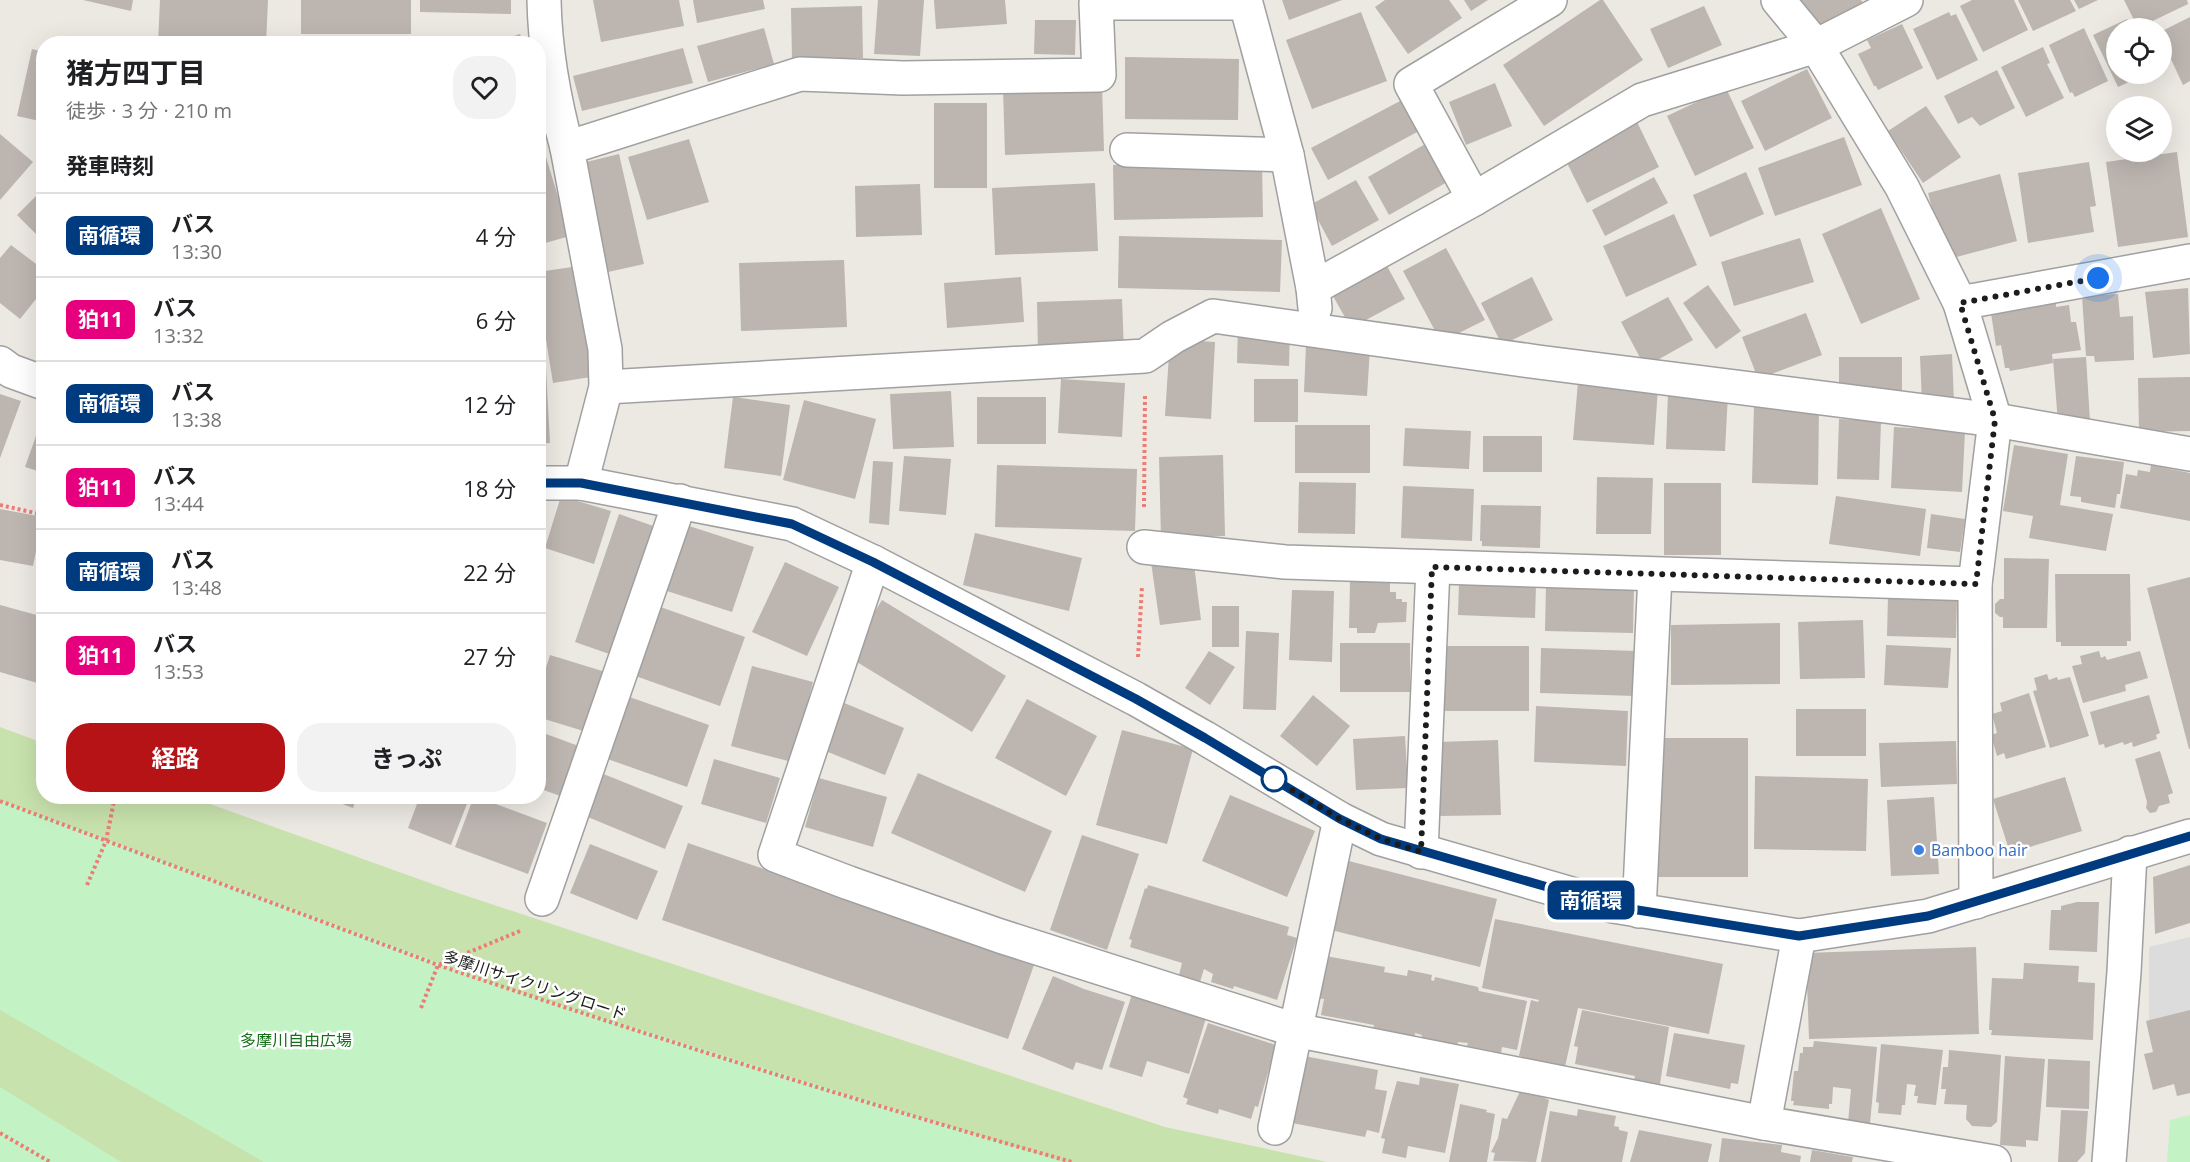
<!DOCTYPE html>
<html lang="ja">
<meta charset="utf-8">
<style>
:root{--surface:#fff;--page:#f2f2f2;--text:#202124;--muted:#757577;--line:#e0e0e0;--accent:#b61317}
body{margin:0;font-family:"Open Sans","Noto Sans JP",sans-serif;background:var(--page);color:var(--text);height:100vh;display:flex;flex-direction:column;font-size:22px;white-space:nowrap}
*{box-sizing:border-box;margin:0}
p{font-size:20px;color:var(--muted)}
.icon{flex:none;width:33px;height:33px;fill:none;stroke:currentColor;stroke-width:2;stroke-linecap:round;stroke-linejoin:round}
.map{position:relative;flex:1;overflow:hidden}
.drawer{position:absolute;left:36px;top:36px;width:510px;height:768px;display:flex;flex-direction:column;background:var(--surface);border-radius:24px;box-shadow:0 6px 24px #0002}
.drawer>*{flex:none}
.badge{padding:0 12px;border-radius:9px;font-size:21px;line-height:39px}
.controls{position:absolute;left:2106px;top:18px;display:grid;gap:12px}
.controls a{display:grid;place-items:center;width:66px;height:66px;border-radius:50%;background:var(--surface);box-shadow:0 6px 24px #0002;font-size:30px}
.you{position:absolute;width:30px;height:30px;margin:-15px;border:4px solid #fff;border-radius:50%;background:#1a73e8;box-shadow:0 0 0 9px #1a73e833}
.map>.badge{position:absolute;translate:-50% -50%;box-shadow:0 0 0 3px #fff}
h2{padding:0 30px;font-size:22px;line-height:54px}
.round{display:grid;place-items:center;flex:none;width:63px;height:63px;border-radius:24px;background:var(--page)}
.headline{display:flex;align-items:center;justify-content:space-between;height:102px;padding:0 30px}
h1{font-size:28px;font-weight:700;line-height:45px}
.action{display:flex;gap:12px;margin-top:auto;padding:12px 30px}
.action a{flex:1;height:69px;border-radius:24px;background:var(--accent);color:#fff;font-size:24px;font-weight:700;line-height:69px;text-align:center}
.action a+a{background:var(--page);color:var(--text)}
ul{padding:0;list-style:none}
li{display:flex;align-items:center;gap:18px;height:84px;padding:0 30px;border-top:2px solid var(--line)}
li div{flex:1}
li b{display:block;font-size:22px}
li em{font-style:normal}
li .badge{min-width:66px;font-weight:700;text-align:center}
.map>svg:first-child{display:block}
</style>
<div class="map">
<svg width="2190" height="1162" viewBox="0 0 2190 1162">
<rect width="100%" height="100%" fill="#ece9e3"/>
<!-- grass -->
<path fill="#c8e2ad" d="M0,727L43,743L44,796L191,797L452,891L1165,1127L1327,1162H0Z"/>
<!-- park -->
<g fill="#c3f3c5">
<path d="M0,800L504,987L1064,1162H264L0,1010Z"/>
<path d="M0,1087L121,1162H0Z"/>
<path d="M2190,1115V1162H2167L2170,1120Z"/>
</g>
<!-- parking -->
<path fill="#dcdcdc" d="M2190,937V1017L2149,1027V947Z"/>
<!-- building -->
<g fill="#bcb5b0">
<path d="M83,0H133L131,11Z"/>
<path d="M160,0H268L266,44H158Z"/>
<rect x="301" y="0" width="110" height="34"/>
<path d="M420,0H511V14L420,12Z"/>
<path d="M593,0H679L684,26L601,42Z"/>
<path d="M693,0H763L765,9L697,23Z"/>
<path d="M878,0H924L920,56L874,54Z"/>
<path d="M934,0H1005L1007,24L936,29Z"/>
<path d="M1282,0H1342L1289,20Z"/>
<path d="M1385,0H1449L1462,18L1408,54L1375,7Z"/>
<path d="M1464,0H1488L1471,11Z"/>
<path d="M1600,0H1603L1643,60L1544,126L1503,65Z"/>
<path d="M1793,0H1861L1864,4L1816,35Z"/>
<path d="M1972,0H2014L2028,30L1983,52L1960,6Z"/>
<path d="M2018,0H2070L2076,11L2033,31Z"/>
<path d="M2074,0H2098L2079,9Z"/>
<path d="M2124,0H2187L2188,4L2138,28Z"/>
<path d="M862,6L863,58L792,60L791,8Z"/>
<path d="M1704,6L1722,45L1668,68L1650,29Z"/>
<path d="M1361,12L1387,81L1312,109L1286,40Z"/>
<path d="M1949,12L1951,16L1956,14L1978,60L1937,80L1913,29Z"/>
<path d="M2190,17V81L2183,85L2162,40V31Z"/>
<path d="M2127,19L2132,28H2116V74H2146L2118,87L2093,35Z"/>
<path d="M1035,20H1076L1075,55L1034,54Z"/>
<path d="M1902,24L1923,68L1878,90L1876,86H1874L1858,54L1871,48L1867,40Z"/>
<path d="M764,28L774,64L708,82L697,46Z"/>
<path d="M2084,28L2108,81L2075,97L2072,92L2070,93L2049,45Z"/>
<path d="M520,34L524,44H492V43Z"/>
<path d="M2043,47L2050,63L2047,64L2064,98L2026,117L2001,67Z"/>
<path d="M683,48L693,83L582,111L573,76Z"/>
<path d="M32,49L44,52V122L17,116Z"/>
<path d="M1125,57L1239,59L1238,120L1125,119Z"/>
<path d="M1807,69L1832,118L1765,151L1741,101Z"/>
<path d="M1997,70L2015,108L1980,126L1972,117L1958,124L1944,96Z"/>
<path d="M1495,83L1512,126L1466,145L1449,102Z"/>
<path d="M1102,84L1104,151L1005,155L1003,88Z"/>
<path d="M1726,88L1754,148L1695,176L1667,116Z"/>
<path d="M1402,100L1419,131L1328,180L1311,148Z"/>
<rect x="934" y="103" width="53" height="85"/>
<path d="M1926,106L1961,157L1923,183L1888,131Z"/>
<path d="M1637,122L1659,167L1587,203L1564,157Z"/>
<path d="M0,134L33,162L0,200Z"/>
<path d="M1844,137L1862,185L1775,216L1758,168Z"/>
<path d="M689,139L709,202L647,220L628,157Z"/>
<path d="M1427,143L1449,181L1389,215L1368,177Z"/>
<path d="M2177,152L2188,237L2118,247L2106,162Z"/>
<path d="M619,154L644,264L599,274L574,165Z"/>
<path d="M546,157L570,236L538,245V160Z"/>
<path d="M1262,162L1263,217L1114,220L1113,165Z"/>
<path d="M2089,162L2096,206L2090,207L2094,232L2028,243L2018,173Z"/>
<path d="M1746,172L1764,214L1710,237L1693,195Z"/>
<path d="M2000,174L2017,241L1945,260L1928,193Z"/>
<path d="M1654,177L1668,203L1605,236L1592,210Z"/>
<path d="M1356,180L1379,220L1332,246L1310,205Z"/>
<path d="M1095,183L1098,251L995,255L992,188Z"/>
<path d="M920,184L922,235L856,237L855,186Z"/>
<path d="M44,188V242L17,215Z"/>
<path d="M1881,208L1920,299L1861,324L1822,234Z"/>
<path d="M1674,214L1697,265L1626,297L1603,246Z"/>
<path d="M1119,236L1282,240L1280,292L1118,288Z"/>
<path d="M1800,238L1814,282L1734,306L1721,262Z"/>
<path d="M11,245L44,270V289L20,319L0,303V258Z"/>
<path d="M1446,248L1485,320L1441,342L1403,271Z"/>
<path d="M844,260L847,327L741,331L739,263Z"/>
<path d="M579,266L597,376L553,383L538,290V272Z"/>
<path d="M1387,266L1405,299L1351,328L1333,296Z"/>
<path d="M1021,277L1024,322L947,328L944,283Z"/>
<path d="M1532,277L1553,320L1502,345L1481,303Z"/>
<path d="M1708,285L1741,331L1716,349L1683,303Z"/>
<path d="M2188,288L2190,354L2153,358L2145,292Z"/>
<path d="M2118,294L2120,317L2133,316L2134,360L2095,362L2094,356H2086L2082,296Z"/>
<path d="M1668,297L1693,340L1645,367L1621,322Z"/>
<path d="M1122,299L1124,351L1038,353L1037,302Z"/>
<path d="M2056,302V307L2069,305L2071,322H2076L2081,350L2052,354L2053,363L2010,371L2009,368H2005L2001,345L1996,346L1991,313Z"/>
<path d="M1806,313L1822,355L1758,379L1742,337Z"/>
<path d="M1238,326L1290,329L1289,366L1237,363Z"/>
<path d="M1170,339L1215,342L1211,419L1165,416Z"/>
<path d="M1306,345L1370,348L1367,396L1304,392Z"/>
<path d="M1952,354L1954,402L1922,403L1920,356Z"/>
<rect x="1839" y="357" width="63" height="34"/>
<path d="M2086,357L2090,421L2058,423L2053,359Z"/>
<path d="M546,369L550,443L538,444V370Z"/>
<path d="M2190,377V431L2139,432L2138,378Z"/>
<path d="M1061,379L1125,383L1122,437L1058,433Z"/>
<rect x="1254" y="379" width="44" height="43"/>
<path d="M1578,382L1658,388L1654,445L1573,440Z"/>
<path d="M951,391L954,447L893,449L890,394Z"/>
<path d="M1668,392L1728,394L1725,451L1666,449Z"/>
<path d="M0,394L21,401L0,458Z"/>
<path d="M733,397L790,405L781,476L724,468Z"/>
<rect x="977" y="397" width="69" height="47"/>
<path d="M804,400L876,419L855,499L783,480Z"/>
<path d="M1754,405H1819L1818,485L1752,483Z"/>
<path d="M43,416H44V473L25,467Z"/>
<path d="M1839,419L1881,421L1879,480L1837,479Z"/>
<rect x="1295" y="425" width="75" height="48"/>
<path d="M1894,427L1965,431L1962,492L1891,488Z"/>
<path d="M1405,428L1471,431L1469,469L1403,466Z"/>
<rect x="1483" y="436" width="59" height="36"/>
<path d="M2014,445L2068,454L2060,505L2113,514L2106,551L2029,538L2033,516L2003,511Z"/>
<path d="M1223,455L1225,536L1161,538L1159,457Z"/>
<path d="M904,456L951,459L946,515L899,511Z"/>
<path d="M2076,456L2124,462L2120,494H2117L2115,508L2081,502V497L2070,496Z"/>
<path d="M873,461L893,462L889,525L869,523Z"/>
<path d="M997,465L1137,469L1135,531L995,527Z"/>
<path d="M2151,465L2190,473V521L2120,508L2126,474L2137,476L2138,470L2150,472Z"/>
<path d="M1597,477L1653,478L1651,534H1596Z"/>
<path d="M1299,482L1356,483L1355,534L1298,533Z"/>
<rect x="1664" y="483" width="57" height="72"/>
<path d="M1403,486L1474,489L1472,541L1401,538Z"/>
<path d="M561,496L611,511L594,564L545,548Z"/>
<path d="M1836,496L1926,509L1920,556L1829,544Z"/>
<path d="M1481,505L1541,506L1540,548L1482,546V541H1480Z"/>
<path d="M0,509L43,517L33,566L0,560Z"/>
<path d="M619,514L659,528L615,656L575,642Z"/>
<path d="M1931,514L1965,519L1960,552L1927,548Z"/>
<path d="M686,525L754,547L732,612L664,590Z"/>
<path d="M975,533L1082,558L1069,611L963,585Z"/>
<path d="M1193,557L1201,620L1160,625L1151,562Z"/>
<path d="M2004,558L2049,559L2047,628H2003V617H2000L1995,613V604L2000,599H2004Z"/>
<path d="M785,562L839,587L807,656L752,632Z"/>
<path d="M2055,574H2130L2131,641H2127V646H2061V642H2056Z"/>
<path d="M2190,577V749H2189L2147,588Z"/>
<path d="M1350,582H1390V592H1396V599H1402V602H1407L1406,622L1378,623L1375,633H1357V628H1349Z"/>
<path d="M1459,582L1536,585L1535,618L1458,615Z"/>
<path d="M1546,585L1634,586L1633,633L1545,631Z"/>
<path d="M1292,590L1334,591L1332,662L1289,660Z"/>
<path d="M1888,596L1957,599L1956,638L1887,636Z"/>
<path d="M882,600L1006,676L972,732L847,656Z"/>
<path d="M652,604L745,637L720,706L627,673Z"/>
<path d="M0,605L44,617V685L0,672Z"/>
<rect x="1212" y="606" width="27" height="41"/>
<path d="M1863,620L1865,678L1800,679L1798,622Z"/>
<path d="M1780,623V684L1671,685V625Z"/>
<path d="M1246,631L1279,633L1276,710L1243,709Z"/>
<rect x="1340" y="643" width="70" height="49"/>
<path d="M1886,645L1951,648L1948,688L1884,685Z"/>
<rect x="1439" y="646" width="90" height="65"/>
<path d="M1541,648L1638,651L1636,696L1540,693Z"/>
<path d="M1209,651L1235,667L1210,705L1185,688Z"/>
<path d="M2099,651L2101,658L2105,656L2107,660L2140,651L2148,678L2125,685L2126,691L2083,703L2072,666L2082,664L2080,656Z"/>
<path d="M550,655L612,674L593,734L538,717V693Z"/>
<path d="M752,666L813,682L792,762L731,746Z"/>
<path d="M2047,674L2049,680L2057,677L2058,680L2070,677L2089,736L2050,748L2033,691L2037,690L2034,678Z"/>
<path d="M2029,693L2046,747L2006,759L2004,753L1997,756L1991,735L1997,733L1992,714L2002,711L2000,703Z"/>
<path d="M621,694L709,725L687,787L599,756Z"/>
<path d="M1313,695L1350,726L1317,766L1280,736Z"/>
<path d="M2149,695L2160,733L2156,735L2157,739L2133,747L2132,742L2124,745L2123,742L2105,748L2104,744L2099,745L2090,712Z"/>
<path d="M1027,699L1097,736L1066,796L995,758Z"/>
<path d="M842,702L904,728L885,775L823,750Z"/>
<path d="M1536,706L1628,711L1626,766L1534,762Z"/>
<rect x="1796" y="709" width="70" height="47"/>
<path d="M1122,730L1193,749L1167,844L1096,825Z"/>
<path d="M538,731L584,748L566,798L538,788Z"/>
<path d="M1405,736L1408,788L1356,790L1353,739Z"/>
<rect x="1655" y="738" width="93" height="139"/>
<path d="M1498,740L1501,815L1440,816L1438,742Z"/>
<path d="M1956,741L1957,784L1881,787L1879,743Z"/>
<path d="M2160,751L2173,793L2168,795L2170,803L2159,806L2156,812L2150,813L2146,808L2147,802L2135,759Z"/>
<path d="M714,759L780,778L766,823L701,804Z"/>
<path d="M601,773L683,806L665,849L583,815Z"/>
<path d="M918,773L1052,831L1025,892L891,833Z"/>
<path d="M1755,776L1868,779L1866,851L1754,849Z"/>
<path d="M2065,777L2082,831L2010,853L1993,799Z"/>
<path d="M819,778L887,797L873,847L805,827Z"/>
<path d="M1230,795L1315,831L1287,897L1202,861Z"/>
<path d="M321,796H357L353,808Z"/>
<path d="M420,796H470L451,845L408,828Z"/>
<path d="M474,796L547,823L528,874L455,847Z"/>
<path d="M1934,797L1939,874L1891,876L1887,800Z"/>
<path d="M1082,835L1139,854L1107,950L1050,930Z"/>
<path d="M688,843L1035,962L1008,1039L662,920Z"/>
<path d="M590,844L658,871L637,920L570,893Z"/>
<path d="M1341,859L1497,899L1480,967L1323,928Z"/>
<path d="M2190,865V923L2155,934L2153,877Z"/>
<path d="M1148,885L1289,927L1287,935L1297,938L1277,1000L1234,986L1233,989L1211,982L1213,974L1204,969L1200,982L1179,975L1182,963L1130,947L1132,940L1129,939L1145,888L1147,889Z"/>
<path d="M2077,902H2099L2097,952L2049,950L2051,910H2061V906Z"/>
<path d="M1495,919L1723,964L1709,1034L1578,1008L1565,1067L1519,1056L1531,1000L1538,1002L1539,1000L1482,988Z"/>
<path d="M1976,947L1979,1034L1809,1039L1806,953Z"/>
<path d="M1326,956L1385,967L1384,972L1407,976L1408,970L1432,975L1431,980L1434,981L1435,977L1478,987L1479,991L1527,1001L1517,1050L1502,1047L1501,1053L1467,1046L1468,1043L1458,1042L1456,1050L1420,1043L1422,1035L1415,1033L1414,1039L1373,1030L1374,1025L1321,1015L1324,999L1316,998Z"/>
<path d="M2024,963L2079,966L2078,982L2095,983L2093,1040L1991,1035L1992,1030H1989L1992,978L2023,979Z"/>
<path d="M1053,976L1084,989L1125,1002L1102,1070L1076,1062L1073,1070L1022,1049Z"/>
<path d="M1132,994L1206,1018L1189,1074L1147,1061L1142,1077L1109,1067Z"/>
<path d="M1582,1010L1669,1027L1659,1090L1633,1085L1635,1076L1575,1064L1578,1047L1574,1046Z"/>
<path d="M2190,1010V1093L2177,1096L2174,1084L2153,1090L2144,1054L2153,1052L2146,1021Z"/>
<path d="M1208,1023L1276,1045L1258,1107L1255,1106L1251,1119L1219,1109L1218,1114L1186,1104L1188,1099L1183,1097Z"/>
<path d="M1674,1033L1745,1045L1738,1084L1731,1083L1730,1089L1666,1076Z"/>
<path d="M1814,1041L1877,1047L1870,1124L1848,1123L1851,1089L1833,1087L1832,1104H1829V1109L1793,1105L1794,1101H1791L1794,1071H1798L1800,1053H1803V1047H1813Z"/>
<path d="M1881,1044L1943,1050L1936,1105L1917,1103L1918,1096H1914L1916,1085L1907,1084L1905,1105H1902L1901,1115L1878,1113L1879,1103L1876,1102Z"/>
<path d="M1949,1050L2001,1055L1997,1122L1991,1127L1972,1126L1966,1119L1967,1105L1944,1104L1946,1089H1941L1943,1067H1948Z"/>
<path d="M1304,1056L1378,1070L1375,1089L1387,1091L1379,1133L1367,1130L1365,1137L1292,1123Z"/>
<path d="M2005,1056L2045,1059L2038,1141L2026,1140V1147L2000,1145Z"/>
<path d="M2048,1059L2090,1061L2089,1109L2046,1107Z"/>
<path d="M1420,1077L1459,1084L1445,1153L1408,1146L1406,1158L1382,1153L1385,1139L1381,1138L1397,1081L1419,1085Z"/>
<path d="M1522,1087L1549,1100L1536,1162L1493,1161L1495,1153L1491,1152L1498,1138L1502,1118L1507,1119Z"/>
<path d="M1460,1104L1487,1110L1486,1112L1495,1114L1487,1162H1449Z"/>
<path d="M1578,1109L1616,1116L1614,1126L1619,1127V1130L1628,1132L1622,1162H1541L1550,1111L1577,1116Z"/>
<path d="M2061,1110L2088,1111L2085,1153L2077,1162H2058Z"/>
<path d="M1639,1130L1712,1144L1708,1162H1630Z"/>
<path d="M1722,1138L1782,1145L1781,1152L1801,1156L1800,1162H1719Z"/>
<path d="M1812,1150L1853,1157L1852,1162H1810Z"/>
</g>
<g fill="none" stroke-linecap="round" stroke-linejoin="round">
<defs>
<g id="minor">
<path d="M544,0C545,50 554,100 567,148L605,349L606,387L581,483"/>
<path d="M1245,0L1287,155L1313,288L1315,308"/>
<path d="M1778,0L1816,46L1902,187L1960,303L1995,420L1975,584L1976,902"/>
<path d="M567,148L800,74L903,78L1099,75L1096,3H1245"/>
<path d="M1127,150L1287,155"/>
<path d="M1474,199L1411,84L1550,0"/>
<path d="M1313,288L1474,199L1642,100L1816,46L1906,0"/>
<path d="M1960,303L2190,261"/>
<path d="M0,363L11,371L44,383"/>
<path d="M606,387L1145,356L1173,337L1213,316L1538,362L1995,420L2190,454"/>
<path d="M538,483H581L792,524L873,562L1136,699L1205,738L1340,819L1381,839L1613,906L1799,936L1928,916L2190,836"/>
<path d="M1144,547L1285,562L1975,584"/>
<path d="M873,562L775,855L849,883L1000,936L1295,1030L1764,1123L1994,1162"/>
<path d="M1421,852L1433,567"/>
<path d="M542,899L680,501"/>
<path d="M1639,911L1655,575"/>
<path d="M1764,1123L1799,936"/>
<path d="M1275,1128L1340,819"/>
<path d="M2109,1162L2124,972L2130,853"/>
</g>
</defs>
<!-- minor casing -->
<use href="#minor" stroke="#a0a0a0" stroke-width="36"/>
<!-- path -->
<g stroke="#ec7d74" stroke-width="4" stroke-dasharray="3 3" stroke-linecap="butt">
<path d="M0,505L44,515"/>
<path d="M1144,507L1145,394"/>
<path d="M1138,657L1142,586"/>
<path d="M0,801L438,965C648,1036 859,1102 1072,1162"/>
<path d="M87,885L106,841L115,796"/>
<path d="M421,1008L438,965L520,931"/>
<path d="M0,1133L50,1162"/>
</g>
<!-- minor -->
<use href="#minor" stroke="#fff" stroke-width="33"/>
</g>
<g fill="none" stroke-linecap="round" stroke-linejoin="round">
<defs>
<path id="line" d="M538,483H581L792,524L873,562L1136,699L1205,738L1340,819L1381,839L1613,906L1799,936L1928,916L2190,836"/>
</defs>
<!-- line casing -->
<use href="#line" stroke="#fff" stroke-width="14"/>
<!-- line -->
<use href="#line" stroke="#003b80" stroke-width="9"/>
<!-- walk -->
<path stroke="#1c1c1c" stroke-width="6" stroke-dasharray="0 10.8" d="M1274,779L1340,819L1381,839L1421,852L1432,567L1976,584L1995,420L1960,303L2098,278"/>
</g>
<!-- markers -->
<circle fill="#fff" stroke="#003b80" stroke-width="3" cx="1274" cy="779" r="12"/>
<circle fill="#3f7fe0" stroke="#fff" stroke-width="2" cx="1919" cy="850" r="6"/>
<g text-anchor="middle" stroke-width="5" stroke-linejoin="round" paint-order="stroke">
<!-- shop labels -->
<g font-size="16" fill="#366cbe" stroke="#fff" text-anchor="start">
<text x="1931" y="856">Bamboo hair</text>
</g>
<!-- street labels -->
<g font-size="16" fill="#1c1c1c" stroke="#fff">
<text transform="translate(535 985) rotate(18)" y="6">多摩川サイクリングロード</text>
</g>
<!-- park labels -->
<g font-size="16" fill="#156f1a" stroke="#fff">
<text x="296" y="1046">多摩川自由広場</text>
</g>
</g>
</svg>
<div class="controls">
<a><svg class="icon" aria-label="locate" viewBox="0 0 24 24"><circle cx="12" cy="12" r="6"/><path d="M12 2v4M12 18v4M2 12h4M18 12h4"/></svg></a>
<a><svg class="icon" aria-label="layers" viewBox="0 0 24 24"><path d="M12 4l9 5-9 5-9-5zM3 14l9 5 9-5"/></svg></a>
</div>
<div class="you" style="left:2098px;top:278px"></div>
<b class="badge" style="left:1591px;top:900px;background:#003b80;color:#fff">南循環</b>
<section class="drawer">
<div class="headline"><div><h1>猪方四丁目</h1><p>徒歩 · 3 分 · 210 m</p></div><a class="round"><svg class="icon" aria-label="heart" viewBox="0 0 24 24"><path d="M12 20l-8-8c-3-5 5-10 8-4 3-6 11-1 8 4z"/></svg></a></div>
<h2>発車時刻</h2>
<ul>
<li><span class="badge" style="background:#003b80;color:#fff">南循環</span><div><b>バス</b><p>13:30</p></div><em>4 分</em></li>
<li><span class="badge" style="background:#e6007e;color:#fff">狛11</span><div><b>バス</b><p>13:32</p></div><em>6 分</em></li>
<li><span class="badge" style="background:#003b80;color:#fff">南循環</span><div><b>バス</b><p>13:38</p></div><em>12 分</em></li>
<li><span class="badge" style="background:#e6007e;color:#fff">狛11</span><div><b>バス</b><p>13:44</p></div><em>18 分</em></li>
<li><span class="badge" style="background:#003b80;color:#fff">南循環</span><div><b>バス</b><p>13:48</p></div><em>22 分</em></li>
<li><span class="badge" style="background:#e6007e;color:#fff">狛11</span><div><b>バス</b><p>13:53</p></div><em>27 分</em></li>
</ul>
<div class="action"><a>経路</a><a>きっぷ</a></div>
</section>
</div>
